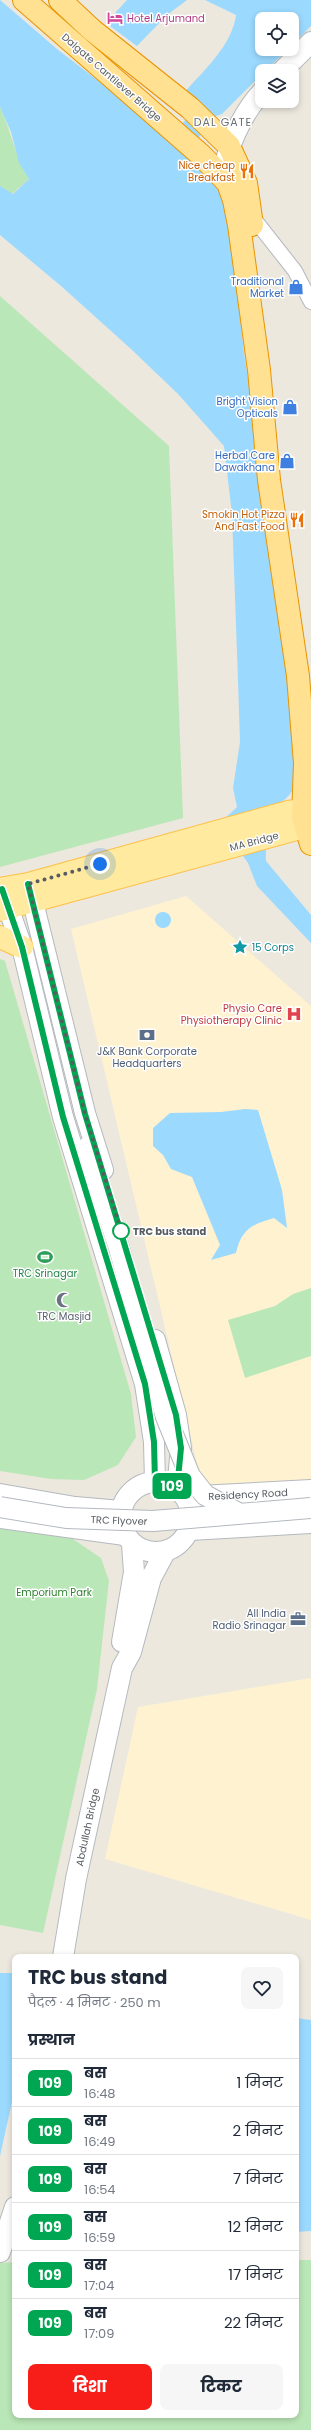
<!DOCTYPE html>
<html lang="hi">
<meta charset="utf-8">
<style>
:root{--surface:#fff;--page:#f6f6f7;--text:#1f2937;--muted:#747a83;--line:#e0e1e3;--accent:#f71e19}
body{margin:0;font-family:Poppins,"Noto Sans Devanagari",sans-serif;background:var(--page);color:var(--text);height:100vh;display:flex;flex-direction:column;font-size:15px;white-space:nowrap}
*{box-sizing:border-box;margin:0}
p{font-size:13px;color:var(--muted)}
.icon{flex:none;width:22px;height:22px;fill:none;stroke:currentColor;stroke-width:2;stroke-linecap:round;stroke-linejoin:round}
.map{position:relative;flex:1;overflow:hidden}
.side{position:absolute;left:12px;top:1954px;width:287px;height:464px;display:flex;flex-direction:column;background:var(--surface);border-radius:8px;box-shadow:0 2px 6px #0003}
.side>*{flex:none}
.badge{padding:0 8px;border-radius:6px;font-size:14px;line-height:26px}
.buttons{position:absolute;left:255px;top:12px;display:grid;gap:8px}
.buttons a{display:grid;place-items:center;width:44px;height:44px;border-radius:8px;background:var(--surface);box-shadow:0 2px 6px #0003;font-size:20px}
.you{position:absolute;width:20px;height:20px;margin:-10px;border:3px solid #fff;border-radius:50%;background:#1a73e8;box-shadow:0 0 0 6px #1a73e833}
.map>.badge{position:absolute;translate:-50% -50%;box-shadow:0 0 0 2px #fff}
h2{padding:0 16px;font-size:15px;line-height:36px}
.round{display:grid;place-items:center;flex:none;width:42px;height:42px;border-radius:8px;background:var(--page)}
.head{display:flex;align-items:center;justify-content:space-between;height:68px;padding:0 16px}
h1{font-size:19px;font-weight:700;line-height:30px}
.button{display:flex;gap:8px;margin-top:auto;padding:8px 16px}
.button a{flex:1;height:46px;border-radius:8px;background:var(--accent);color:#fff;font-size:16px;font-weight:700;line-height:46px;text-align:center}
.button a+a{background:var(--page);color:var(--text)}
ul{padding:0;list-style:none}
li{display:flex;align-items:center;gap:12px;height:48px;padding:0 16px;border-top:1px solid var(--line)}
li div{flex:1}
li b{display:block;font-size:15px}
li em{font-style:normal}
li .badge{min-width:44px;font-weight:700;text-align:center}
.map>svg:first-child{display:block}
</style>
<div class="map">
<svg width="311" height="2430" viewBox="0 0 311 2430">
<rect width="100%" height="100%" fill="#ece8de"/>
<!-- commercial -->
<g fill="#fff2d0">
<path d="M186,896L311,1006V1499L204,1493L71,929Z"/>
<path d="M311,1678V1920L105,1859L138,1707Z"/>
</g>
<!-- green -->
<g fill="#bae7b7">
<path d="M0,107C11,131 15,157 29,179L12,194L0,186Z"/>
<path d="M0,296L169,446L183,818L0,867Z"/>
<path d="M0,959L5,961L131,1394L136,1437L118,1465L84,1480L51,1479L0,1471Z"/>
<path d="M311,1288V1356L245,1378L228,1320L275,1306L293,1294Z"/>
<path d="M0,1524L67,1535L101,1558L109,1581L97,1689L43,1933L0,1925Z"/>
<path d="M296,2260H311V2430H0V2263L15,2262V2415H296Z"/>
</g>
<!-- water -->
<g fill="#9bd9ff">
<path d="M0,0L57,49L170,136L199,106L183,94C203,71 232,46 236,15L205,0H311V26L292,45V19H262V49H288L265,71H262V74L222,114L213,117L189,152L224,195L229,222L244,353L270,521L297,757C294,790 298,795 265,811L266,861L311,915V943L257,886L248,863L220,823L237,807L233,788L240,742L238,680L232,514L224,446L178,394L131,349L61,286L0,235V186L13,194L29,179L19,163L11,132L0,107Z"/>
<path d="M127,0H187L167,15L137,46L106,23Z"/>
<circle cx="163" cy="920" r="8"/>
<path d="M245,1109L258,1110L282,1190L287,1228L274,1218C252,1224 241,1230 236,1253L211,1260L220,1245L192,1177L171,1169L163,1155L153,1146V1128L170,1113L221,1112Z"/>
<path d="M0,1973H15V2239L0,2240Z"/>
<path d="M296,2018L311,2020V2231L296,2232Z"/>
</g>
<!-- pier -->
<path fill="#ece8de" d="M15,2088V2202L0,2242V2156Z"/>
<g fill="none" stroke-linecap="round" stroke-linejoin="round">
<defs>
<path id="minor" d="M251,215L295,271L311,302"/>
<g id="secondary">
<path d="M282,71L311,42"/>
<path d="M226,160C232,137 245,110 262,92"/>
<path d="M29,886L85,1113L103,1170"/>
<path d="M3,893L22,947L63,1117L145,1384L154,1442L155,1482"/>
<path d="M155,1340L176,1415L181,1448L177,1489"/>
<circle cx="156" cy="1517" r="35"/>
<path d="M0,1494L75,1507L121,1511"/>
<path d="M199,1496L311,1490"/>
<path d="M0,1518L125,1535"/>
<path d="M190,1530L311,1523"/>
<path d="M122,1642L134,1572L132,1544"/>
<path d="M63,1957L76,1879L122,1668L131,1652L151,1578L165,1552"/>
<path d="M0,2252L15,2207"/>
</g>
<g id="primary">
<path d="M0,889L28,884L288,812L311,809"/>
<path d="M0,910L311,825"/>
<path d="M0,937L22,947"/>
</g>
<g id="trunk">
<path d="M24,0L201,155L228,183L234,200L239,225L259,370L269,480L298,676L305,763L303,818L311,844"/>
<path d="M60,0L92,30L190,108L229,146L246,183L252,225"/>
</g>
</defs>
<!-- minor casing -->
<use href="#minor" stroke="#b4b7bd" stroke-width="16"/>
<!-- secondary casing -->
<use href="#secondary" stroke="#b4b9bf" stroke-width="22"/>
<!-- primary casing -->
<use href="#primary" stroke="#fdc046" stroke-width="24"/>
<!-- trunk casing -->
<use href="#trunk" stroke="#ea9400" stroke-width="24"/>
<!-- minor -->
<use href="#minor" stroke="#fff" stroke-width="14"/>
<!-- secondary -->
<use href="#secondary" stroke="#fff" stroke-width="20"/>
<!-- primary -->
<use href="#primary" stroke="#ffeaa0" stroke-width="22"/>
<!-- trunk -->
<use href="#trunk" stroke="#ffe191" stroke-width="22"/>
<defs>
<g id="secondary-bridge">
<path d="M86,1148L119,1248L166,1417L190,1476L205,1495L238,1513"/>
<path d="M0,1507L66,1518L153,1521L311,1508"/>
</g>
</defs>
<!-- secondary-bridge casing -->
<use href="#secondary-bridge" stroke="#b4b9bf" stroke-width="22" stroke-linecap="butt"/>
<!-- secondary-bridge -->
<use href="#secondary-bridge" stroke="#fff" stroke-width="20"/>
</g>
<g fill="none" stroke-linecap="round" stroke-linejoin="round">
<defs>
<path id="line" d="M2,889L22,947L63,1117L145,1384L154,1442L155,1482L167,1483L177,1489L181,1448L176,1415L85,1114L28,884"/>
</defs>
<!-- line casing -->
<use href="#line" stroke="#fff" stroke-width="9"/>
<!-- line -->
<use href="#line" stroke="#00a651" stroke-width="6"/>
<!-- walk -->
<path stroke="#575c61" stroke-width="4" stroke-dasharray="0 7.2" d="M100,864L28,884L85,1114L122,1233L121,1231"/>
</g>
<!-- icons -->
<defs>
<symbol id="hotel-bare" viewBox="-9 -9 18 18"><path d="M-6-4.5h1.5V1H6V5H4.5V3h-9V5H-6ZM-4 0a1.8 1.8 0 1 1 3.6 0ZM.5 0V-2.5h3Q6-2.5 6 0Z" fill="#d1479c" stroke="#fff" stroke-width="2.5" paint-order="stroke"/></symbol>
<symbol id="restaurant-bare" viewBox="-9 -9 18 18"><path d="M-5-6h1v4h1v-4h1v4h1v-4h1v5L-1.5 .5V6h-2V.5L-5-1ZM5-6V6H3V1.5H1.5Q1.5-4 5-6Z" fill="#e8710a" stroke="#fff" stroke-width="2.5" paint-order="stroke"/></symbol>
<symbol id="shop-bare" viewBox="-9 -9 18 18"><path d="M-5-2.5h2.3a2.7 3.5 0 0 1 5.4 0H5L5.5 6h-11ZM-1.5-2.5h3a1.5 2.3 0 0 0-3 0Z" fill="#3f7fe0" stroke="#fff" stroke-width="2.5" paint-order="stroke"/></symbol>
<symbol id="sight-bare" viewBox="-9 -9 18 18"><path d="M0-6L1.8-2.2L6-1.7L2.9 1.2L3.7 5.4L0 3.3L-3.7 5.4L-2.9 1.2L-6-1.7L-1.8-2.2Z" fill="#0f9aa8" stroke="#fff" stroke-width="2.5" paint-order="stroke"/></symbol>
<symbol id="hospital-bare" viewBox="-9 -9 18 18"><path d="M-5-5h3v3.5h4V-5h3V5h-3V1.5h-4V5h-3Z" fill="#e0444e" stroke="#fff" stroke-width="2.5" paint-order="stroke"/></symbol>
<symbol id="bank-bare" viewBox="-9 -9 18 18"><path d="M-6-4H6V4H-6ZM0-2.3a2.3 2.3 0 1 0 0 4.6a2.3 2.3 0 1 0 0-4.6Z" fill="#5c6f8a" stroke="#fff" stroke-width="2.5" paint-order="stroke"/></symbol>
<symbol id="stadium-bare" viewBox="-9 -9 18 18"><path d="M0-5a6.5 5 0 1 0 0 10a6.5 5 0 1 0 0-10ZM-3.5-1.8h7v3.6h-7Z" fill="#2e9e5b" stroke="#fff" stroke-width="2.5" paint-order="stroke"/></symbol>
<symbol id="mosque-bare" viewBox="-9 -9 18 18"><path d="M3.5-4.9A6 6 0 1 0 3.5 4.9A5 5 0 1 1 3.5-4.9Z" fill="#6b7280" stroke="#fff" stroke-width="2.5" paint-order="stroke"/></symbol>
<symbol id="office-bare" viewBox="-9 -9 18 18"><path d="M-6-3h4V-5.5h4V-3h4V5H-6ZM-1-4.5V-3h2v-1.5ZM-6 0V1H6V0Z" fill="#5c6f8a" stroke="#fff" stroke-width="2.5" paint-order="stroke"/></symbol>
</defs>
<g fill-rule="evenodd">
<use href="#hotel-bare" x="104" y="7" width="22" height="22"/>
<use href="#restaurant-bare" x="236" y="160" width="22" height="22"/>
<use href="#shop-bare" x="285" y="276" width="22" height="22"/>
<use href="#shop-bare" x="279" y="396" width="22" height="22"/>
<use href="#shop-bare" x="276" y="450" width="22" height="22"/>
<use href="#restaurant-bare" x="286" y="509" width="22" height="22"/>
<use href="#sight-bare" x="229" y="936" width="22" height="22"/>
<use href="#hospital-bare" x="283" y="1003" width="22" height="22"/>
<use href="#bank-bare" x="136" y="1024" width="22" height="22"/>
<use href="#stadium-bare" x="34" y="1246" width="22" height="22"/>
<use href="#mosque-bare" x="53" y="1289" width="22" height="22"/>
<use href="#office-bare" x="287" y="1608" width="22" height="22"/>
</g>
<!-- markers -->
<circle fill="#fff" stroke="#00a651" stroke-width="2" cx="121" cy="1231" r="8"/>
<g text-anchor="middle" stroke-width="3" stroke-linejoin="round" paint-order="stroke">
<!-- hotel labels -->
<g font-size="10" fill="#b23c85" stroke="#fff" text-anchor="start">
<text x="127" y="22">Hotel Arjumand</text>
</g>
<!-- street labels -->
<g font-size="10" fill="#575c61" stroke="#fff">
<text transform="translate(112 77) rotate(41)" y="4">Dalgate Cantilever Bridge</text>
<text transform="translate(254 841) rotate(-15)" y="4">MA Bridge</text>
<text transform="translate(248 1494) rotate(-3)" y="4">Residency Road</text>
<text transform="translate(119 1520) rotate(2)" y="4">TRC Flyover</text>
<text transform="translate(87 1827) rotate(-78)" y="4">Abdullah Bridge</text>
</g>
<!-- food labels -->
<g font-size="10" fill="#c56008" stroke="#fff" text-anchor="end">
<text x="235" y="169">Nice cheap<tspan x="235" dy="12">Breakfast</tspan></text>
<text x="285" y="518">Smokin Hot Pizza<tspan x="285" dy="12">And Fast Food</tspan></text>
</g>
<!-- shop labels -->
<g font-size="10" fill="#366cbe" stroke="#fff" text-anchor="end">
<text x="284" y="285">Traditional<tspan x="284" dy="12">Market</tspan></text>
<text x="278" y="405">Bright Vision<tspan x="278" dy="12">Opticals</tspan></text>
<text x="275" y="459">Herbal Care<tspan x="275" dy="12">Dawakhana</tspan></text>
</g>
<!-- culture labels -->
<g font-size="10" fill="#0d838f" stroke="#fff" text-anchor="start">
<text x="252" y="951">15 Corps</text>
</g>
<!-- health labels -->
<g font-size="10" fill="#be3a42" stroke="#fff" text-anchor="end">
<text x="282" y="1012">Physio Care<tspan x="282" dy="12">Physiotherapy Clinic</tspan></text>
</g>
<!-- service labels -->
<g font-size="10" fill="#4e5e75" stroke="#fff">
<text x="147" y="1055">J&amp;K Bank Corporate<tspan x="147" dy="12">Headquarters</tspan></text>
<text x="286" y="1617" text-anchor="end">All India<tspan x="286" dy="12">Radio Srinagar</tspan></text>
</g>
<!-- stop labels -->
<g font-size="10" font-weight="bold" fill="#575c61" stroke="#fff" text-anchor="start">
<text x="133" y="1235">TRC bus stand</text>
</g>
<!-- leisure labels -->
<g font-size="10" fill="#27864d" stroke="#fff">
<text x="45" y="1277">TRC Srinagar</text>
</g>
<!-- worship labels -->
<g font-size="10" fill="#5b616d" stroke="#fff">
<text x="64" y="1320">TRC Masjid</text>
</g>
<!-- park labels -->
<g font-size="10" fill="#2d832d" stroke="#fff">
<text x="54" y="1596">Emporium Park</text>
</g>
<!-- neighbourhood labels -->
<g font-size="11" letter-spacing="1" fill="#686e73" stroke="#fff">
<text x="223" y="126">DAL GATE</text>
</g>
</g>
</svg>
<div class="buttons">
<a><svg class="icon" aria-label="locate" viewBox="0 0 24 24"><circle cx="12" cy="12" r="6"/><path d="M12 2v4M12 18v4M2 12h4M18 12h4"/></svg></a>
<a><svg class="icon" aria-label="layers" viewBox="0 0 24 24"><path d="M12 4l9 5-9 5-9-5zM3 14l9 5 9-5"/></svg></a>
</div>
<div class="you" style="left:100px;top:864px"></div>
<b class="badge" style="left:172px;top:1486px;background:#00a651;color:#fff">109</b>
<section class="side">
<div class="head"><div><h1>TRC bus stand</h1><p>पैदल · 4 मिनट · 250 m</p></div><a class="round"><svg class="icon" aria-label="heart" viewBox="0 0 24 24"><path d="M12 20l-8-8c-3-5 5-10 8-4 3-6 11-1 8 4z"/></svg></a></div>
<h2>प्रस्थान</h2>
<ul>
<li><span class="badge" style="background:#00a651;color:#fff">109</span><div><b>बस</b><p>16:48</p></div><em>1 मिनट</em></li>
<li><span class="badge" style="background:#00a651;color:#fff">109</span><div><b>बस</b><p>16:49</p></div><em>2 मिनट</em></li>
<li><span class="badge" style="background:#00a651;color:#fff">109</span><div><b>बस</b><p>16:54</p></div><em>7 मिनट</em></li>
<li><span class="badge" style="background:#00a651;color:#fff">109</span><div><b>बस</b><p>16:59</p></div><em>12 मिनट</em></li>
<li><span class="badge" style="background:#00a651;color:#fff">109</span><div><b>बस</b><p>17:04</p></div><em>17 मिनट</em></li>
<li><span class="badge" style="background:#00a651;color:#fff">109</span><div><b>बस</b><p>17:09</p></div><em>22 मिनट</em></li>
</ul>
<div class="button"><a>दिशा</a><a>टिकट</a></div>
</section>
</div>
